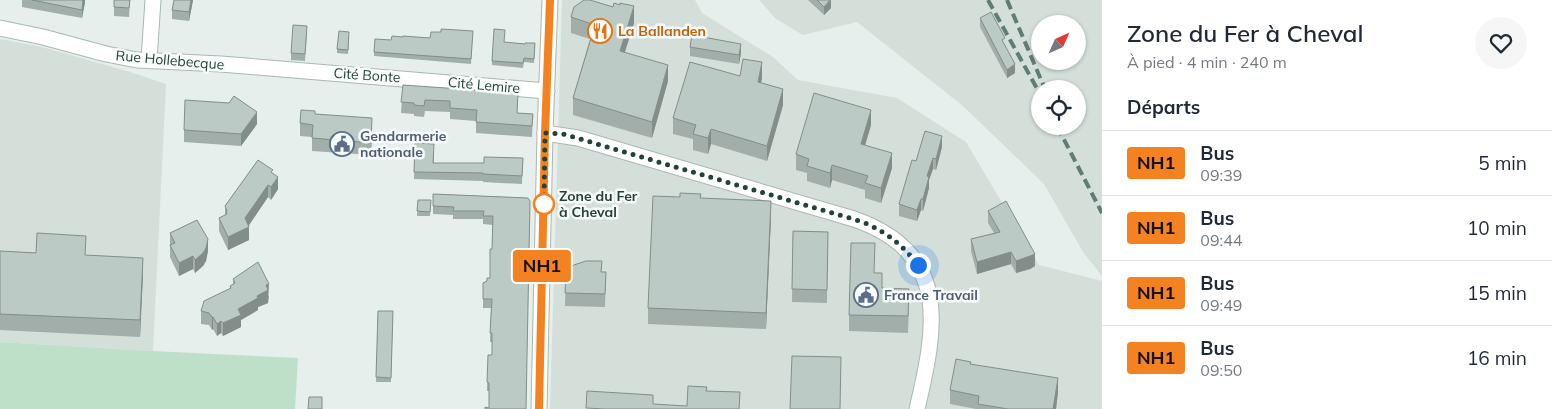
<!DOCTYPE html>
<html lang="fr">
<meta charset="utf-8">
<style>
:root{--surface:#fff;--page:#f6f6f7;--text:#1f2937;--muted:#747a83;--line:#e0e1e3}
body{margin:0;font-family:Mulish,sans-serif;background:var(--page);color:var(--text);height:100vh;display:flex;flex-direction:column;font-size:19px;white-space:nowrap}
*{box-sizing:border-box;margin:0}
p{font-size:16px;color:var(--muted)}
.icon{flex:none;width:28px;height:28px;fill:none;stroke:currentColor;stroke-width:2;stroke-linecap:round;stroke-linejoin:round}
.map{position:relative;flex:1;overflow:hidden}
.sheet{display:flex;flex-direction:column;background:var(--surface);width:450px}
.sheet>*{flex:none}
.badge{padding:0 10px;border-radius:4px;font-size:18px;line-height:32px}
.needle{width:32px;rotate:45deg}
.buttons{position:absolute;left:1031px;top:15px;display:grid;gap:10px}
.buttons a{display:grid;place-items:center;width:55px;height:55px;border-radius:50%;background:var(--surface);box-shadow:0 1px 4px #0004;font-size:25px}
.you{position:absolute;width:25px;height:25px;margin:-12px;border:4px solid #fff;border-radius:50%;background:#1a73e8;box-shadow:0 0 0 8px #1a73e833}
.map>.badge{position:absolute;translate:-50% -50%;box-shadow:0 0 0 2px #fff}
h2{padding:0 25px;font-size:19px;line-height:45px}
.round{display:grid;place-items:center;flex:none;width:52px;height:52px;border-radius:26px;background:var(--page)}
.head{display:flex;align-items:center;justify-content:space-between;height:85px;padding:0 25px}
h1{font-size:24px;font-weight:600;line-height:38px}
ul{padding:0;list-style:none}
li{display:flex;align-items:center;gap:15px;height:65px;padding:0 25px;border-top:1px solid var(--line)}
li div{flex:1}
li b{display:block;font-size:19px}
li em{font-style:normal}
li .badge{min-width:55px;font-weight:700;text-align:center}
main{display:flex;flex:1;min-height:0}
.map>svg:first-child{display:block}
</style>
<main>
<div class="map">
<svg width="1102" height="409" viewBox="0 0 1102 409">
<rect width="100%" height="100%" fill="#e6efeb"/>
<!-- built -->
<g fill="#d4dfda" fill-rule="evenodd">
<path d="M562,0H695L702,13L773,57L798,80L897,98L966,142L1039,265L1102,281V409H550Z"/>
<path d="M759,0H1102V276L1083,252L1044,184L963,106L857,22L803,35L776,19ZM1040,24H1078V61H1040ZM1040,89H1078V126H1040Z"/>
<path d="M0,39L42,47L67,54L127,71L166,84L153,351L0,342Z"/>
</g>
<!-- green -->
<path fill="#bfe0c8" d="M0,342L153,351L298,358L295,409H0Z"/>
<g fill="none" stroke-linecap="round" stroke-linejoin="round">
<defs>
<g id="minor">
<path d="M0,28L43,37L106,54L137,60L221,64L547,91"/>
<path d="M149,60L153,0"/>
<path d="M545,133L578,138L854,219C952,253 936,328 917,409"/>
<path d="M539,409L545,133L550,0"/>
</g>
</defs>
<!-- minor casing -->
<use href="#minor" stroke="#a8b8b2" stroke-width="17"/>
<!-- minor -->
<use href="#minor" stroke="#fff" stroke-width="15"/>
<!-- rail -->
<g stroke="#5f7d75" stroke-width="4" stroke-dasharray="10 5" stroke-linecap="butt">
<path d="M988,0L1040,94"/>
<path d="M1007,0L1045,89"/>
<path d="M1057,126L1102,213"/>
</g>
</g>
<!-- wall -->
<g fill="#a1aea9">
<path d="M22,0H85V2L82,18L22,7Z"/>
<path d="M114,0H130L129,17L114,16Z"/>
<path d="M174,0H193L189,21L172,19V10Z"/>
<path d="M808,0H831V8L824,15Z"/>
<path d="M571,17L634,23L625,52L668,81L652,138L573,115V98L590,39L571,33Z"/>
<path d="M980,18L1005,45L1015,73L1007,78L980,27Z"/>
<path d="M473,31L471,64L374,56V52L391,40L403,37L430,38L441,32Z"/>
<path d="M307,33L305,61L291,60V53Z"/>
<path d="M349,36L348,54L337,53V49Z"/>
<path d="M504,42L525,44L535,43L534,63L524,62L523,68L492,65V61Z"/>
<path d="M690,47L741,53L739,64L690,56Z"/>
<path d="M740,76L762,78L761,83L783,105L767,161L711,144L708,154L693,150V139L673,134V118Z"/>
<path d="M403,85L518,104L517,113L533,114L532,137L476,133V121L450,119V112L425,111L424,117L414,116V114L401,113Z"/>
<path d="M315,114L372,131L371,155L312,151V137L300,136V123Z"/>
<path d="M257,124L241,146L184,142V130Z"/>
<path d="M871,125L865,145L892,168L881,203L865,198V190L832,180L830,188L807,181V173L796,170V154Z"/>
<path d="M415,143L434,152V163H484L523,158L522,184L483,182V181L414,179Z"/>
<path d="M942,147L936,170L933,169L929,180V188L923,211L921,210L917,221L899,216V204L916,161Z"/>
<path d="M273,173L278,189L271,200L268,197L249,225V240L228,250L219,231V218L225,215V206Z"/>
<path d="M433,194L528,198L489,408V391H487V382L492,355V342H490L491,308H483V283L487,281L490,278L492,249L493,225L483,224V219H453V215L433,214Z"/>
<path d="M680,197L701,198L771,217L766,329L648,324V308Z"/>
<path d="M418,200H431L430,216H417Z"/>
<path d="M988,211L1035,266L1030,269L1016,273L1011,264L977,274L971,251V239L994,233L988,223Z"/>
<path d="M793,231L828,232L827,303L792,302Z"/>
<path d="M170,233L208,251L206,261L203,266L195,273L193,269L179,276L170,257Z"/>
<path d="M0,251L86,255L143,274L140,337L0,330Z"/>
<path d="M566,271L606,272L605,307L565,306Z"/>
<path d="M875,273L882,288L909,305L908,333L849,331V315Z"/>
<path d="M233,279L269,296L268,303L258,307V310L241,320V327L223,336L221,333L217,336L213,329L212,330L209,325L201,324V311L230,289V286L233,284Z"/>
<path d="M378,311H393L391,382H376Z"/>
<path d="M971,365L1058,392L1056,409H976L950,404V390Z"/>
</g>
<!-- shaded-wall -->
<g fill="#838d89">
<path d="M83,0H85V2L82,18V10Z"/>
<path d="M191,0H193L189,21V12Z"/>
<path d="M831,0V8L824,15V7Z"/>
<path d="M634,6V23L620,67V51Z"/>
<path d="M741,44V53L739,64V55Z"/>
<path d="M762,62V78L758,98V82Z"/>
<path d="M1015,64V73L1007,78V70Z"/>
<path d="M668,65V81L652,138V122Z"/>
<path d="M783,89V105L767,161V146Z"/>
<path d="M871,110V125L861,159V144Z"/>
<path d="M257,112V124L241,146V134Z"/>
<path d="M372,118V131L371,155V143Z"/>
<path d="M711,129V144L708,154V138Z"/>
<path d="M942,136V147L936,170V159Z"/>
<path d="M892,153V168L881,203V188Z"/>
<path d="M933,158V169L929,180V188L923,211V199L927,176Z"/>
<path d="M832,165V180L830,188V173Z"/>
<path d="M278,177V189L271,200V187Z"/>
<path d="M268,185V197L247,228L249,227V240L228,250V237L245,218Z"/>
<path d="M921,199V210L917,221V210Z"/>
<path d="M771,201V217L766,329V313Z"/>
<path d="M208,239V251L206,261L203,266L195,273V260Z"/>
<path d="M1011,252V264L977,274V262Z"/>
<path d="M1035,254V266L1030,269L1016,273V261Z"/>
<path d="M193,256V269L179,276V263Z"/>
<path d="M143,258V274L140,337V320Z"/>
<path d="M269,284L268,303L258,307V310L241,320V327L223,336V323L266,285Z"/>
<path d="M212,317H213V329L212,330Z"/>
<path d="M221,321V333L217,336V324Z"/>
<path d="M1058,378V392L1056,409H1053Z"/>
</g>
<!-- building -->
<g fill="#bbcac4" stroke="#838d89">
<path d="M32,0H83L82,10Z"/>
<path d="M114,0H130L129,8L114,7Z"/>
<path d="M174,0H191L189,12L172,10Z"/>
<path d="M584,0H590L613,7L614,3L620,5V3L634,6L620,51L668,65L652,122L573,98L595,25L571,17L574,7Z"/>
<path d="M817,0H830L824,7Z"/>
<path d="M991,12L1005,38L1002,40L1015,64L1007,70L980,18Z"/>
<path d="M293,25L307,26L305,54L291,53Z"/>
<path d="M441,29L473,31L471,59L374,52L375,39L391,40L392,36L403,37V36L430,38L431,32H441Z"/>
<path d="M494,29L505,30L504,42L525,44V43H535L534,59L524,58L523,63L492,61Z"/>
<path d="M339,31L349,32L348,50L337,49Z"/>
<path d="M692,35L741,44L739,55L690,47Z"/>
<path d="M743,59L762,62L758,82L783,89L767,146L711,129L708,138L693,134L696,125L673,118L690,62L740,76Z"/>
<path d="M403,85L518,93L517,113L533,114L532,126L476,122L477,110L450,108V101L425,100L424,106L414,105V103L401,102Z"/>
<path d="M814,93L871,110L861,144L892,153L881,188L865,183L868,176L832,165L830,173L807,166L809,159L796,154Z"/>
<path d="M234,96L257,112L241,134L184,130L185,100L229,103Z"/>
<path d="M301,110L315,111V114L372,118L371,143L312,138L313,125L300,123Z"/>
<path d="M925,131L942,136L936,159L933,158L927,176L929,177L923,199H921L917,210L899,204L912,160L916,161Z"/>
<path d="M415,143L434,144L433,163H484V157L523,158L522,176L483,174V173L414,172Z"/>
<path d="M258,160L273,170L271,172L278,177L271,187L268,185L245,218L249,227L228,237L219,218L227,214L226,212L227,211L225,206Z"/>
<path d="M680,193L701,194L700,198L771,201L766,313L648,308L653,196L680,197Z"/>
<path d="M433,194L528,198L530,201L526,409H485V407L489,408V383L487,382L488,355H492V333H490L492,299H483V283L487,281V278H490V249H492L493,216H483L484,211H453L454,207L433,206Z"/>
<path d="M418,200H431L430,212L417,211Z"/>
<path d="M1006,201L1035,254L1030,256L1016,261L1011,252L977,262L971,239L1000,232L988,211Z"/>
<path d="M197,220L208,239L206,248L203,253L195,260L193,256L179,263L170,245L175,243L170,233Z"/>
<path d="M793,231L828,232L827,290L792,289Z"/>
<path d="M37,233L86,236L85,255L143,258L140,320L0,314V251L36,253Z"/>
<path d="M851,243H875L874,273H882V288L909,289L908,316L849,315Z"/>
<path d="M586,261H602L601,272H606L605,294L565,293L566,271L574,265Z"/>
<path d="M258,262L269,284L266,285L268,290L257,296L258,298L238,309L241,315L223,323L221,321L217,324L213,317H212L209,313L201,311L204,301L231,288L230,286L235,283L233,279Z"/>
<path d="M378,311H393L391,378L376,377Z"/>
<path d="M792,356L841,357L840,409H790Z"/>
<path d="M956,359L971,362L970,364L1058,378L1053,409H1008L978,404L979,396L950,390Z"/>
<path d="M688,386L707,387L706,391L740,392L739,409H605L586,408L587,391L653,395V404L687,406Z"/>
<path d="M309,397H322V409H308Z"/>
</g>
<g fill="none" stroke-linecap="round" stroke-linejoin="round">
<defs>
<path id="line" d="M539,409L545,133L550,0"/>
</defs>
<!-- line casing -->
<use href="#line" stroke="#fff" stroke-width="11"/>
<!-- line -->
<use href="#line" stroke="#f58220" stroke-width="8"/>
<!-- walk -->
<path stroke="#24423a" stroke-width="5" stroke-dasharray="0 9" d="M544,204L545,133L563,134L863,222C886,232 903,245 918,265"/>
</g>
<!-- icons -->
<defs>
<symbol id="restaurant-ring" viewBox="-11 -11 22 22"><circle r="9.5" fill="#f7fbf9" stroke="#e8710a" stroke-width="1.5"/><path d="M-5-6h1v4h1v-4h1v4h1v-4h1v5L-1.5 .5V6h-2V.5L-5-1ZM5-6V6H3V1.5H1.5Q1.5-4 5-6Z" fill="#e8710a"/></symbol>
<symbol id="civic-ring" viewBox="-11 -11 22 22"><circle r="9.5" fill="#f7fbf9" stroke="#5c6f8a" stroke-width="1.5"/><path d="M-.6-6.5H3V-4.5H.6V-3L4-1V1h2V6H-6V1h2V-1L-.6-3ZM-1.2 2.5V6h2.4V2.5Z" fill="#5c6f8a"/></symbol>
</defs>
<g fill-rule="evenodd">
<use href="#restaurant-ring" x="586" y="17" width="28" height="28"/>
<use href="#civic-ring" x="328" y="130" width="28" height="28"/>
<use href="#civic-ring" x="852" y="281" width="28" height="28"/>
</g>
<!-- markers -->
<circle fill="#fff" stroke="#f58220" stroke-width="2.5" cx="544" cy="204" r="10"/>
<g text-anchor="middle" stroke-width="5" stroke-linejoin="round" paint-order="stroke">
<!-- food labels -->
<g font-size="14" font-weight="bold" fill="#c56008" stroke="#f7fbf9" text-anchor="start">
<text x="618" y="36">La Ballanden</text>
</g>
<!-- street labels -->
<g font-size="14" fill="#24423a" stroke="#f7fbf9">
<text transform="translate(170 60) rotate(5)" y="5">Rue Hollebecque</text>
<text transform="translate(367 75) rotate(4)" y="5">Cité Bonte</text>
<text transform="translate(484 85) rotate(5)" y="5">Cité Lemire</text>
</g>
<!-- service labels -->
<g font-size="14" font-weight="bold" fill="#4e5e75" stroke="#f7fbf9" text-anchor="start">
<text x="360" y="141">Gendarmerie<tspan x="360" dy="16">nationale</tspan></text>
<text x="884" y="300">France Travail</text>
</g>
<!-- stop labels -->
<g font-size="14" font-weight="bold" fill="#24423a" stroke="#f7fbf9" text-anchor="start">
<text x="559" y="201">Zone du Fer<tspan x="559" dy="16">à Cheval</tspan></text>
</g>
</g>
</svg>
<div class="buttons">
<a><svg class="needle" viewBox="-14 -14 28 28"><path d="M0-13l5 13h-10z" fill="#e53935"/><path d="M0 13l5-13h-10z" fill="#747a83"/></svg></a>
<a><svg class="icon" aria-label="locate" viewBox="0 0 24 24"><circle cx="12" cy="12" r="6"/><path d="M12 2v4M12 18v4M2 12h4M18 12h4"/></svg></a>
</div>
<div class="you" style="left:918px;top:265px"></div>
<b class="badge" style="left:542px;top:266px;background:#f58220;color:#111">NH1</b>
</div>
<section class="sheet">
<div class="head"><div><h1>Zone du Fer à Cheval</h1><p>À pied · 4 min · 240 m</p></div><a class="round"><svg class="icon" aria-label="heart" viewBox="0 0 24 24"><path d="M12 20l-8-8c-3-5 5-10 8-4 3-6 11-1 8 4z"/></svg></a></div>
<h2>Départs</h2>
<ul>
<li><span class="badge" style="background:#f58220;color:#111">NH1</span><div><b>Bus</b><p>09:39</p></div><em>5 min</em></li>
<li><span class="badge" style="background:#f58220;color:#111">NH1</span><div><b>Bus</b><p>09:44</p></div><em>10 min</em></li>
<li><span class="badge" style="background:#f58220;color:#111">NH1</span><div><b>Bus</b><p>09:49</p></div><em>15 min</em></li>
<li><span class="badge" style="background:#f58220;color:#111">NH1</span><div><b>Bus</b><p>09:50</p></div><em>16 min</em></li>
</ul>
</section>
</main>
